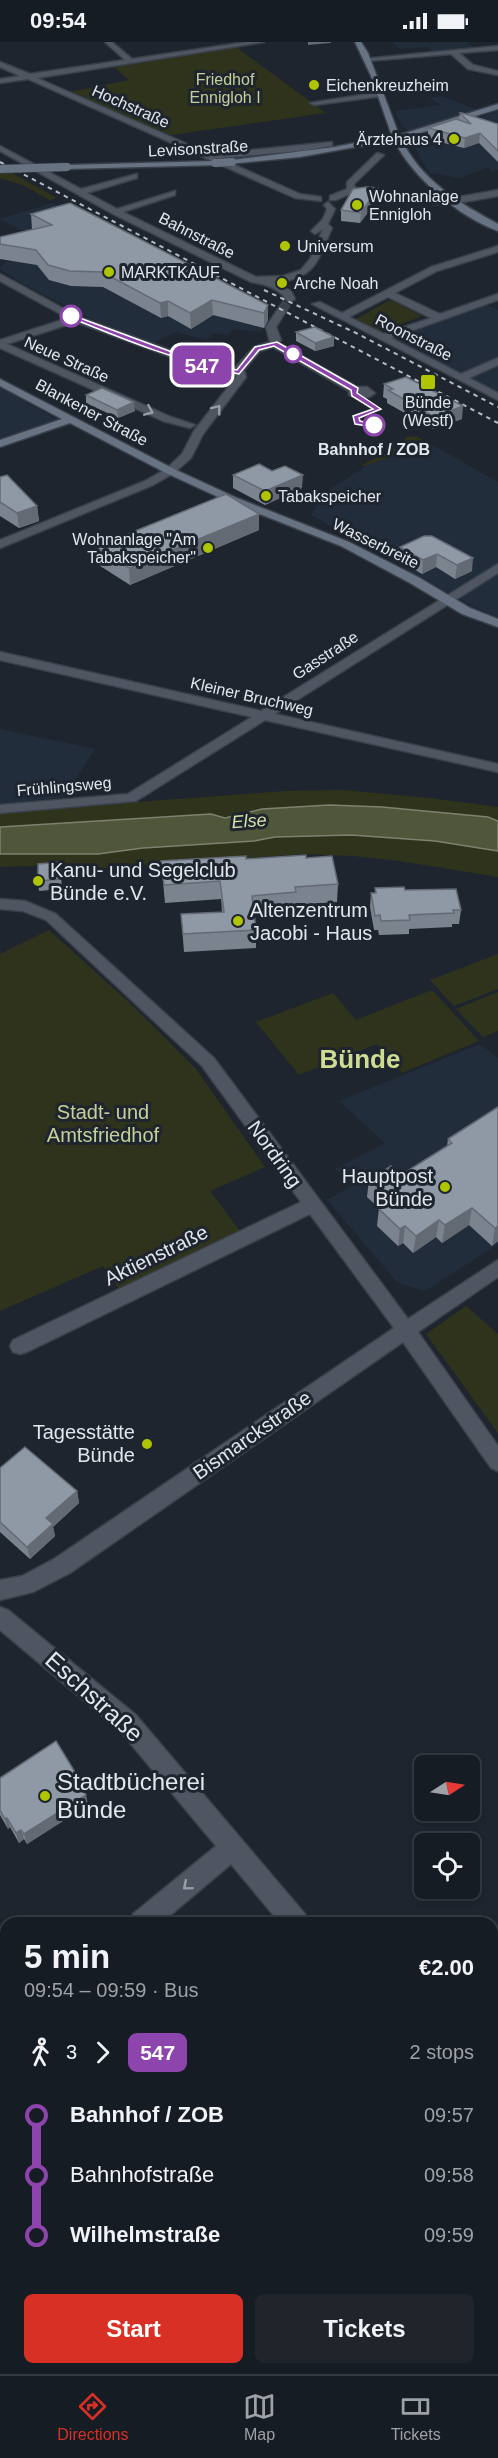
<!DOCTYPE html>
<meta charset="utf-8">
<style>
:root{--surface:#161c23;--page:#1f252b;--text:#f1f3f6;--muted:#9ea1a6;--line:#353a41;--accent:#d93025}
body{margin:0;font-family:Helvetica,sans-serif;background:var(--page);color:var(--text);height:100vh;display:flex;flex-direction:column;font-size:22px;white-space:nowrap}
*{box-sizing:border-box;margin:0}
p{font-size:20px;color:var(--muted)}
.icon{flex:none;width:33px;height:33px;fill:none;stroke:currentColor;stroke-width:2;stroke-linecap:round;stroke-linejoin:round}
.map{position:relative;flex:1;overflow:hidden}
.side{position:absolute;left:0px;top:1875px;width:498px;height:458px;display:flex;flex-direction:column;background:var(--surface);border-radius:18px 18px 0 0;box-shadow:0 3px 9px #0003,0 0 0 2px var(--line)}
.side>*{flex:none}
.badge{padding:0 12px;border-radius:9px;font-size:21px;line-height:39px}
.needle{width:39px;rotate:78deg}
.tools{position:absolute;left:414px;top:1713px;display:grid;gap:12px}
.tools a{display:grid;place-items:center;width:66px;height:66px;border-radius:9px;background:var(--surface);box-shadow:0 3px 9px #0003,0 0 0 2px var(--line);font-size:30px}
.map>.badge{position:absolute;translate:-50% -50%;box-shadow:0 0 0 3px #fff}
.legs{display:flex;align-items:center;gap:9px;height:66px;padding:0 24px;font-size:20px}
.legs p{margin-inline-start:auto}
.overview{display:flex;align-items:center;justify-content:space-between;height:102px;padding:0 24px}
h1{font-size:33px;font-weight:700;line-height:45px}
.action{display:flex;gap:12px;margin-top:auto;padding:12px 24px}
.action a{flex:1;height:69px;border-radius:9px;background:var(--accent);color:#fff;font-size:24px;font-weight:700;line-height:69px;text-align:center}
.action a+a{background:var(--page);color:var(--text)}
ul{padding:0 24px;list-style:none}
li{display:flex;align-items:center;gap:21px;height:60px;font-size:22px}
li i{display:grid;place-items:center;width:9px;height:100%;margin:0 8px;background:currentColor}
li i::after{content:'';width:15px;height:15px;margin:-8px;border:4px solid;border-radius:50%;background:var(--surface)}
li p{margin-inline-start:auto}
li:first-child i{background:linear-gradient(#0000 50%,currentColor 0)}
li:last-child i{background:linear-gradient(currentColor 50%,#0000 0)}
.status{display:flex;justify-content:space-between;align-items:center;height:42px;padding:0 30px;background:var(--surface);direction:ltr}
.status svg{height:16px;fill:currentColor}
.menu{display:flex;justify-content:space-around;align-items:center;height:84px;border-top:2px solid var(--line);background:var(--surface);font-size:16px;color:var(--muted)}
.menu a{display:grid;justify-items:center;gap:3px}
.menu .on{color:var(--accent)}
.map>svg:first-child{display:block}
</style>
<div class="status"><b>09:54</b><svg viewBox="0 0 49 12"><path d="M0 12V9h3v3zM5 12V6h3v6zM10 12V3h3v9zM15 12V0h3v12zM26 1h20v11H26zM47 4h2v5h-2z"/></svg></div>
<div class="map">
<svg width="498" height="2332" viewBox="0 0 498 2332">
<rect width="100%" height="100%" fill="#1e252f"/>
<!-- built -->
<g fill="#222d3c">
<path d="M393,0H466L473,6L433,10L428,5L400,7Z"/>
<path d="M441,54L478,68L417,88H408L402,84L395,69L441,63L429,56Z"/>
<path d="M498,69V128L492,129L488,125L460,136L430,131L419,114L413,100Z"/>
<path d="M52,161L267,276L261,290L233,287L228,293L213,291L207,298L176,290L153,301L101,282L21,241L0,227V225L4,223L6,220L40,210L46,201L0,177Z"/>
<path d="M486,263L498,268V360L384,300Z"/>
<path d="M0,346L56,377L0,399Z"/>
<path d="M429,401L498,440V575L473,564L311,473L324,451L368,423Z"/>
<path d="M0,687L95,707L63,755L0,762Z"/>
<path d="M480,1002L498,1016V1202L425,1249L398,1241L327,1158L353,1143L335,1127L385,1101L339,1059Z"/>
</g>
<!-- green -->
<g fill="#2f331b">
<path d="M236,5L326,71L171,93L70,50L129,38L114,25Z"/>
<path d="M0,131H12L57,156L49,158L25,144L0,136Z"/>
<path d="M390,258L422,274L381,290L356,277Z"/>
<path d="M416,394L429,401L365,424L362,423L393,406L400,408L410,403L403,399L406,395Z"/>
<path d="M342,748L430,756L498,765V779L488,775L446,771L329,763L262,767L248,772L225,775L211,772L0,785V770L285,749Z"/>
<path d="M351,793L435,799L498,809V835L399,819L353,814L305,812L78,828L60,823L0,825V812H98L143,806L254,799L275,795Z"/>
<path d="M49,888L131,962L196,1027L265,1125L210,1149L240,1189L119,1247L103,1224L0,1269V912Z"/>
<path d="M498,912V947L454,964L430,938Z"/>
<path d="M432,948L479,999L402,1031L377,1002L299,1033L256,980L333,951L356,978Z"/>
<path d="M498,950V989L483,995L456,967Z"/>
<path d="M466,1264L498,1292V1391L426,1292Z"/>
</g>
<!-- water -->
<path fill="#505639" stroke="#7c826f" stroke-width="1.5" d="M329,763L382,765L488,775L498,779V809L435,799L351,793L275,795L254,799L143,806L98,812H0V785L211,772L225,776L262,767Z"/>
<g fill="none" stroke-linecap="round" stroke-linejoin="round">
<!-- street-tunnel -->
<path stroke="#3b424c" stroke-width="10" stroke-dasharray="10 5" stroke-linecap="butt" d="M281,269L290,257"/>
<defs>
<g id="street">
<path d="M105,0H112L132,17L247,0H264L37,36L210,112L332,100V104L301,109L219,116L300,152L321,155V159L295,156L28,37L0,41V37L20,34L0,25V20L30,32L125,18Z"/>
<path d="M498,4V8L459,11L473,23L498,29V33L468,27L451,12L367,19L363,17Z"/>
<path d="M380,50L383,54L314,63L310,61Z"/>
<path d="M0,104L81,147L137,132V136L87,151L117,167L175,149V153L123,170L256,235L283,234L301,228L310,217L323,187L315,192L311,189L323,177L327,167L324,163L328,160L335,167L328,182L332,186C317,220 317,235 275,241L291,249L295,257L290,260L287,259C280,246 264,242 251,240L113,172L0,109Z"/>
<path d="M377,111L384,113L354,142L355,146L434,156H453L498,148V154L453,162H434L352,151L336,158H330V154L347,147V140Z"/>
<path d="M498,204V210L437,229L395,251L440,272L498,252V258L391,296L461,332L498,316V323L469,336L498,351V358L312,262L320,260L342,271L431,225ZM388,255L431,276L384,292L349,275Z"/>
<path d="M0,232L79,275L200,319L235,326L254,305L270,300L266,285L278,267H284L286,269L276,285L281,298L279,301L357,345H367L375,351C367,358 358,357 349,353V349L273,305L260,309L244,328L246,335L203,392L191,416L174,431L153,443L0,506V498L145,439L166,427L182,412L194,389L236,335L235,332L193,323L76,280L7,302L171,375L195,383L190,386L163,379L0,306V298L68,276L0,239Z"/>
<path d="M498,522V531L275,672L498,722V730L265,678L136,759L0,771V763L128,752L252,675L0,618V610L261,669Z"/>
<path d="M0,857L25,859L56,872L214,1016L408,1277L498,1218V1235L418,1290L498,1404V1429L491,1426L403,1300L70,1531L33,1550L0,1558V1538L22,1534L54,1517L394,1286L310,1172L27,1310L20,1312L13,1310L10,1304L13,1298L301,1160L202,1024L46,878L23,869L0,867Z"/>
<path d="M0,1565L8,1568L136,1673L305,1872L308,1881H280L231,1822L161,1881H130L133,1872L216,1804L120,1689L0,1588Z"/>
<path d="M6,1981V2009L0,2012V1984Z"/>
<path d="M494,2126H498V2154L492,2153V2127Z"/>
<path d="M362,2326H391L389,2332H359Z"/>
</g>
<g id="secondary">
<path d="M355,0H361L368,11L399,93L498,62V67L401,97C421,138 459,161 498,182V189C459,175 412,135 394,98L300,115L229,122L228,120L232,118L334,105L392,94L371,34Z"/>
<path d="M215,119H218V123L67,127L63,125L67,123Z"/>
<path d="M0,337L174,427L237,456L349,500L418,535L470,566L498,577V585L462,572L410,541L341,504L229,460L166,431L70,381L0,405V398L62,377L0,344Z"/>
</g>
</defs>
<!-- street casing -->
<use href="#street" stroke="#39404a" stroke-width="3"/>
<!-- secondary casing -->
<use href="#secondary" stroke="#39404a" stroke-width="3"/>
<!-- street -->
<use href="#street" fill="#4f5661" fill-rule="evenodd"/>
<!-- secondary -->
<use href="#secondary" fill="#677283" fill-rule="evenodd"/>
<!-- rail -->
<g stroke="#b6bbc3" stroke-width="2" stroke-dasharray="4.5 4.5" stroke-linecap="butt">
<path d="M0,120L498,381"/>
<path d="M264,248L356,291L498,365"/>
</g>
<defs>
<g id="secondary-bridge">
<path d="M215,121L232,120"/>
<path d="M0,127L67,125"/>
</g>
</defs>
<!-- secondary-bridge casing -->
<use href="#secondary-bridge" stroke="#39404a" stroke-width="9" stroke-linecap="butt"/>
<!-- secondary-bridge -->
<use href="#secondary-bridge" stroke="#677283" stroke-width="8"/>
</g>
<!-- wall -->
<g fill="#7b838e">
<path d="M460,71L498,82V120L479,101L464,106L428,97V86L459,78Z"/>
<path d="M378,146V157L360,181L341,179V168Z"/>
<path d="M31,172L268,263V278L264,286L213,273L191,287L168,274L161,276L103,245L71,244L49,238L37,223L0,217V195L34,188L32,187Z"/>
<path d="M296,290L334,304L315,309L296,299Z"/>
<path d="M384,342L462,377L433,387L387,361V357L383,355Z"/>
<path d="M86,353L135,369L118,376L86,361Z"/>
<path d="M233,433L302,446L265,463L233,446Z"/>
<path d="M0,435L37,464L39,479L19,486L0,474Z"/>
<path d="M259,472V488L130,543L97,522L96,505Z"/>
<path d="M424,494L472,529L455,537L436,525L422,532L399,518L400,505Z"/>
<path d="M306,816L338,842L337,860L296,863V868L254,872L256,888V906L184,910L181,872L222,870L221,857L165,861L161,819Z"/>
<path d="M60,820L62,847L39,849L38,839Z"/>
<path d="M375,846L461,868L459,882H452V885L409,887V892L379,893L378,888H374L370,865L371,851H375Z"/>
<path d="M498,1065V1199L492,1204L469,1183L442,1201L436,1195L413,1211L403,1201L398,1204L377,1184L379,1166L367,1155L369,1138L401,1133L447,1104L448,1097Z"/>
<path d="M0,1426L77,1449L79,1461L53,1485L55,1494L30,1517L0,1490Z"/>
<path d="M0,1736L84,1745L88,1763L27,1802L24,1797L19,1801L10,1785L8,1787L0,1773Z"/>
</g>
<!-- shaded-wall -->
<g fill="#646a74">
<path d="M308,0H331V1L308,3Z"/>
<path d="M480,91L479,101L464,106L465,96Z"/>
<path d="M378,146V157L360,181L361,171Z"/>
<path d="M212,258L213,273L191,287L190,271Z"/>
<path d="M168,259V274L161,276L160,261Z"/>
<path d="M268,263V278L264,286V271Z"/>
<path d="M334,295V304L315,309V301Z"/>
<path d="M134,360L135,369L118,376L117,368Z"/>
<path d="M463,364L462,377L433,387L434,375Z"/>
<path d="M303,433L302,446L265,463V449Z"/>
<path d="M37,464L39,479L19,486L17,471Z"/>
<path d="M259,472V488L130,543L129,526Z"/>
<path d="M437,512L436,525L422,532L423,518Z"/>
<path d="M473,516L472,529L455,537L457,523Z"/>
<path d="M472,1166L469,1183L442,1201L445,1183Z"/>
<path d="M439,1178L436,1195L413,1211L416,1194Z"/>
<path d="M405,1184L403,1201L398,1204L400,1187Z"/>
<path d="M498,1184V1199L492,1204L495,1186Z"/>
<path d="M77,1449L79,1461L53,1485L55,1494L30,1517L27,1505L46,1476Z"/>
<path d="M84,1745L88,1763L27,1802L24,1792Z"/>
<path d="M7,1776L10,1785L8,1787L5,1777Z"/>
<path d="M21,1788L24,1797L19,1801L16,1791Z"/>
</g>
<!-- building -->
<g fill="#8f98a5" stroke="#646a74" stroke-width="1.5">
<path d="M460,71H462L498,82V109L480,91L465,96L428,86L456,77L471,82Z"/>
<path d="M366,145L378,146L361,171L341,168L353,147Z"/>
<path d="M70,161L268,263L264,271L212,258L190,271L168,259L160,261L102,230L70,229L48,223L36,208L0,202V195L52,183L31,172Z"/>
<path d="M315,285L334,295L315,301L296,290Z"/>
<path d="M406,335L463,364L434,375L388,348L393,347L384,342Z"/>
<path d="M102,346L134,360L117,368L86,353Z"/>
<path d="M259,422L272,429L285,424L303,433L265,449L233,433Z"/>
<path d="M7,433L37,464L17,471L0,460V435Z"/>
<path d="M226,452L259,472L129,526L96,505Z"/>
<path d="M424,494H432L473,516L457,523L437,512L423,518L400,505Z"/>
<path d="M306,813V816L332,814L338,842L295,845L296,850L252,854L256,888L183,892L181,872L224,870L220,839L164,843L161,819L246,814V817Z"/>
<path d="M60,820L61,837L38,839V822Z"/>
<path d="M404,845L405,848L456,847L461,868H453L454,871L409,873L410,878L381,879L380,873L375,874L371,851H376L375,846Z"/>
<path d="M498,1065V1184L495,1186L472,1166L445,1183L439,1178L416,1194L405,1184L400,1187L379,1167L391,1158L369,1138L391,1124L401,1133L452,1101L448,1097Z"/>
<path d="M25,1405L77,1449L46,1476L53,1482L27,1505L0,1480V1426Z"/>
<path d="M56,1699L84,1745L82,1747L86,1753L24,1792L21,1788L16,1791L7,1776L5,1777L0,1768V1736Z"/>
</g>
<!-- one-way arrows -->
<defs><path id="oneway-chevron" d="M-2-3.5L2.5 0L-2 3.5" fill="none" stroke-width="1.6" stroke-linecap="round" stroke-linejoin="round" transform="scale(1.5)"/></defs>
<g stroke="#989ea8">
<use href="#oneway-chevron" transform="translate(217 367) rotate(-52)"/>
<use href="#oneway-chevron" transform="translate(149 369) rotate(23)"/>
<use href="#oneway-chevron" transform="translate(187 1844) rotate(140)"/>
</g>
<!-- line-1 -->
<path fill="#8e44ad" stroke="#fff" stroke-width="1.5" d="M69,272L199,320L237,328L255,305L277,300L358,346L357,351L381,367L359,376L360,379L377,383L374,385L355,382L353,374L373,367L352,354L351,348L274,304L259,308L239,332C180,320 125,298 69,275Z"/>
<!-- markers -->
<g fill="#afc504" stroke="#1e252f" stroke-width="2">
<circle cx="314" cy="43" r="6"/>
<circle cx="454" cy="97" r="6"/>
<circle cx="357" cy="163" r="6"/>
<circle cx="285" cy="204" r="6"/>
<circle cx="109" cy="230" r="6"/>
<circle cx="282" cy="241" r="6"/>
<rect x="420" y="332" width="16" height="16" rx="3"/>
<circle cx="266" cy="454" r="6"/>
<circle cx="208" cy="506" r="6"/>
<circle cx="38" cy="839" r="6"/>
<circle cx="238" cy="879" r="6"/>
<circle cx="445" cy="1145" r="6"/>
<circle cx="147" cy="1402" r="6"/>
<circle cx="45" cy="1754" r="6"/>
</g>
<g fill="#fff" stroke="#8e44ad" stroke-width="3">
<circle cx="71" cy="274" r="10"/>
<circle cx="293" cy="312" r="8"/>
<circle cx="374" cy="383" r="10"/>
</g>
<g text-anchor="middle" stroke-width="6" stroke-linejoin="round" paint-order="stroke">
<!-- far-park labels -->
<g font-size="16" fill="#c5d099" stroke="#1e252f">
<text x="225" y="43">Friedhof<tspan x="225" dy="18">Ennigloh I</tspan></text>
</g>
<!-- far-poi labels -->
<g font-size="16" fill="#e2e7ee" stroke="#1e252f" text-anchor="start">
<text x="326" y="49">Eichenkreuzheim</text>
<text x="442" y="103" text-anchor="end">Ärztehaus 4</text>
<text x="369" y="160">Wohnanlage<tspan x="369" dy="18">Ennigloh</tspan></text>
<text x="297" y="210">Universum</text>
<text x="121" y="236">MARKTKAUF</text>
<text x="294" y="247">Arche Noah</text>
<text x="428" y="366" text-anchor="middle">Bünde<tspan x="428" dy="18">(Westf)</tspan></text>
<text x="278" y="460">Tabakspeicher</text>
<text x="196" y="503" text-anchor="end">Wohnanlage "Am<tspan x="196" dy="18">Tabakspeicher"</tspan></text>
</g>
<!-- far-street labels -->
<g font-size="16" fill="#e2e7ee" stroke="#1e252f">
<text transform="translate(131 64) rotate(24)" y="6">Hochstraße</text>
<text transform="translate(198 106) rotate(-3)" y="6">Levisonstraße</text>
<text transform="translate(197 193) rotate(27)" y="6">Bahnstraße</text>
<text transform="translate(414 295) rotate(27)" y="6">Roonstraße</text>
<text transform="translate(67 317) rotate(24)" y="6">Neue Straße</text>
<text transform="translate(92 370) rotate(28)" y="6">Blankener Straße</text>
<text transform="translate(376 501) rotate(26)" y="6">Wasserbreite</text>
<text transform="translate(325 613) rotate(-33)" y="6">Gasstraße</text>
<text transform="translate(252 654) rotate(13)" y="6">Kleiner Bruchweg</text>
<text transform="translate(64 744) rotate(-5)" y="6">Frühlingsweg</text>
</g>
<!-- far-stop labels -->
<g font-size="16" font-weight="bold" fill="#e2e7ee" stroke="#1e252f">
<text x="374" y="413">Bahnhof / ZOB</text>
</g>
<!-- far-water labels -->
<g font-size="18" font-style="italic" fill="#d6e2aa" stroke="#1e252f">
<text transform="translate(249 779) rotate(-4)" y="6">Else</text>
</g>
<!-- poi labels -->
<g font-size="20" fill="#e2e7ee" stroke="#1e252f" text-anchor="start">
<text x="50" y="835">Kanu- und Segelclub<tspan x="50" dy="23">Bünde e.V.</tspan></text>
<text x="250" y="875">Altenzentrum<tspan x="250" dy="23">Jacobi - Haus</tspan></text>
<text x="433" y="1141" text-anchor="end">Hauptpost<tspan x="433" dy="23">Bünde</tspan></text>
<text x="135" y="1397" text-anchor="end">Tagesstätte<tspan x="135" dy="23">Bünde</tspan></text>
</g>
<!-- park labels -->
<g font-size="20" fill="#c5d099" stroke="#1e252f">
<text x="103" y="1077">Stadt- und<tspan x="103" dy="23">Amtsfriedhof</tspan></text>
</g>
<!-- street labels -->
<g font-size="20" fill="#e2e7ee" stroke="#1e252f">
<text transform="translate(275 1112) rotate(54)" y="7">Nordring</text>
<text transform="translate(156 1213) rotate(-26)" y="7">Aktienstraße</text>
<text transform="translate(252 1393) rotate(-35)" y="7">Bismarckstraße</text>
</g>
<!-- near-street labels -->
<g font-size="24" fill="#e2e7ee" stroke="#1e252f">
<text transform="translate(94 1655) rotate(42)" y="8">Eschstraße</text>
</g>
<!-- near-poi labels -->
<g font-size="24" fill="#e2e7ee" stroke="#1e252f" text-anchor="start">
<text x="57" y="1748">Stadtbücherei<tspan x="57" dy="28">Bünde</tspan></text>
</g>
<!-- district labels -->
<g font-size="26" font-weight="bold" fill="#cedd90" stroke="#1e252f">
<text x="360" y="1026">Bünde</text>
</g>
</g>
</svg>
<div class="tools">
<a><svg class="needle" viewBox="-14 -14 28 28"><path d="M0-13l5 13h-10z" fill="#e53935"/><path d="M0 13l5-13h-10z" fill="#9ea1a6"/></svg></a>
<a><svg class="icon" aria-label="locate" viewBox="0 0 24 24"><circle cx="12" cy="12" r="6"/><path d="M12 2v4M12 18v4M2 12h4M18 12h4"/></svg></a>
</div>
<b class="badge" style="left:202px;top:323px;background:#8e44ad;color:#fff">547</b>
<section class="side">
<div class="overview"><div><h1>5 min</h1><p>09:54 – 09:59 · Bus</p></div><b>€2.00</b></div>
<div class="legs"><svg class="icon" aria-label="walk" viewBox="0 0 24 24"><circle cx="13" cy="4" r="2"/><path d="M13 8l-2 6 4 7M11 14l-3 7M7 12l3-4h3l4 4"/></svg>3<svg class="icon" aria-label="forward" viewBox="0 0 24 24"><path d="M9 5l7 7-7 7"/></svg><b class="badge" style="background:#8e44ad;color:#fff">547</b><p>2 stops</p></div>
<ul>
<li><i style="color:#8e44ad"></i><b>Bahnhof / ZOB</b><p>09:57</p></li>
<li><i style="color:#8e44ad"></i><span>Bahnhofstraße</span><p>09:58</p></li>
<li><i style="color:#8e44ad"></i><b>Wilhelmstraße</b><p>09:59</p></li>
</ul>
<div class="action"><a>Start</a><a>Tickets</a></div>
</section>
</div>
<nav class="menu">
<a class="on"><svg class="icon" aria-label="directions" viewBox="0 0 24 24"><path d="M12 3l9 9-9 9-9-9zM9 14v-3h6M13 9l2 2-2 2"/></svg>Directions</a>
<a><svg class="icon" aria-label="map" viewBox="0 0 24 24"><path d="M3 6l6-2 6 2 6-2v14l-6 2-6-2-6 2zM9 4v14M15 6v14"/></svg>Map</a>
<a><svg class="icon" aria-label="tickets" viewBox="0 0 24 24"><path d="M3 7h18v10H3zM15 7v10"/></svg>Tickets</a>
</nav>
